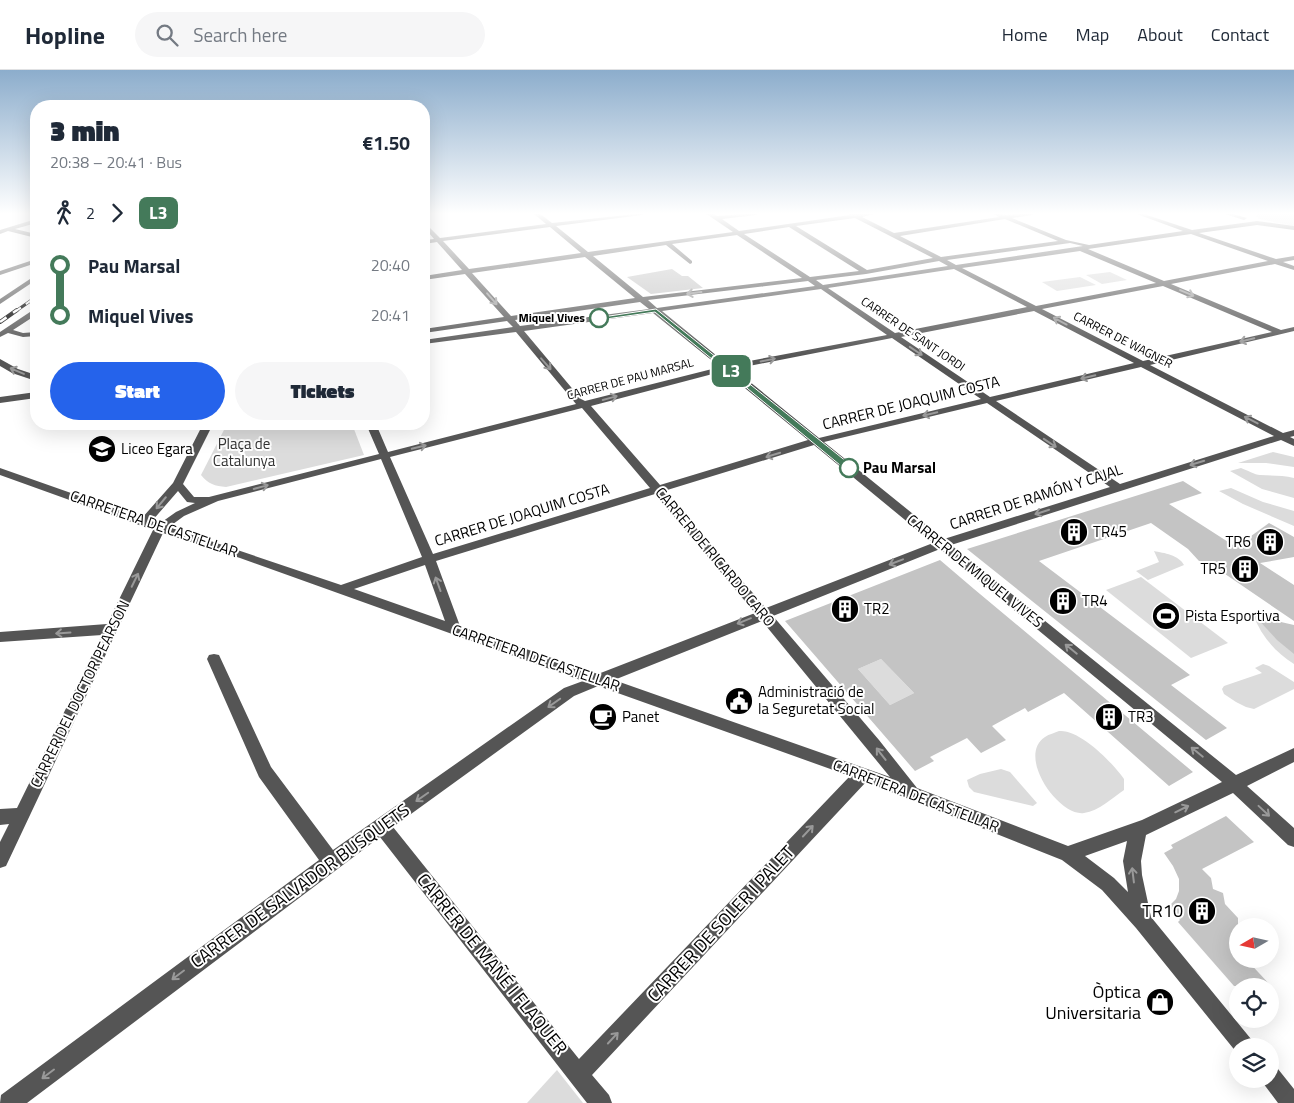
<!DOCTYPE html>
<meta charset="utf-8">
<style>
:root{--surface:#fff;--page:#f6f6f7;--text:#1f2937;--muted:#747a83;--line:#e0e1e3;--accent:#2563eb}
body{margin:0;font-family:"Titillium Web",sans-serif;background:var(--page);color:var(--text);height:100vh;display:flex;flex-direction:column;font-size:19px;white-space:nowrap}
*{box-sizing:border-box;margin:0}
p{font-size:16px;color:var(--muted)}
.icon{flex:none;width:28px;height:28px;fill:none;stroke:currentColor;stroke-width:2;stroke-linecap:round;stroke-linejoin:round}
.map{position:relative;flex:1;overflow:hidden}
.drawer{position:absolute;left:30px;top:30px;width:400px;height:330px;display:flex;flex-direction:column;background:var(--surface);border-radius:20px;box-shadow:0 5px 20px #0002}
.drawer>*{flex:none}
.badge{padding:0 10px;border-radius:8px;font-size:18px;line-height:32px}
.needle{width:32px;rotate:261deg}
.tools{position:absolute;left:1229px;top:848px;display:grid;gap:10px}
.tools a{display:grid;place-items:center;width:50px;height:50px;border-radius:50%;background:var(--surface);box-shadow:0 5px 20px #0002;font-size:25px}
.map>.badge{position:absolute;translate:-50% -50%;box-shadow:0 0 0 2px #fff}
.legs{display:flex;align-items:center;gap:8px;height:55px;padding:0 20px;font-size:16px}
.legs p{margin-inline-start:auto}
.overview{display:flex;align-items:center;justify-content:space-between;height:85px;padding:0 20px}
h1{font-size:28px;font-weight:800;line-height:38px}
.action{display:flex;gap:10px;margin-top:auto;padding:10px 20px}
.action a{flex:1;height:58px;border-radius:30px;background:var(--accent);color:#fff;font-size:20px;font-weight:800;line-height:58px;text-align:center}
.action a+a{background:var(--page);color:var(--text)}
ul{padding:0 20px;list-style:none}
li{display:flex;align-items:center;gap:18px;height:50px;font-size:19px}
li i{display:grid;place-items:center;width:8px;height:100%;margin:0 6px;background:currentColor}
li i::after{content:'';width:12px;height:12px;margin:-6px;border:4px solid;border-radius:50%;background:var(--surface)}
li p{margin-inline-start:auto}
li:first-child i{background:linear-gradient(#0000 50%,currentColor 0)}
li:last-child i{background:linear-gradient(currentColor 50%,#0000 0)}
header{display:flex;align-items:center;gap:30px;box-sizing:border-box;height:70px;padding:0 25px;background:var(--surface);border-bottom:1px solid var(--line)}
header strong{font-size:24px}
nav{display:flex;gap:28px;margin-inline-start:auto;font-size:18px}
.search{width:350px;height:45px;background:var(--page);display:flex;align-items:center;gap:12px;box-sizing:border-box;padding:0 18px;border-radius:28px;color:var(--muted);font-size:19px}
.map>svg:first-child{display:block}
</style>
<header>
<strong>Hopline</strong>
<div class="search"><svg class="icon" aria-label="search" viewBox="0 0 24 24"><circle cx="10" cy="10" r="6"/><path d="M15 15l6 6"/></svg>Search here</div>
<nav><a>Home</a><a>Map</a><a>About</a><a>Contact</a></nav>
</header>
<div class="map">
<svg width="1294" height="1033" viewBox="0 0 1294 1033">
<rect width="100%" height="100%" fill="#fff"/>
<!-- green -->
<g fill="#dcdcdc">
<path d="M1259,143H1294V156L1259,149L1256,145Z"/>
<path d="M1110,202L1127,210L1102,214L1086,205Z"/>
<path d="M1080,207L1096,215L1057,221L1042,212Z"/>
<path d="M227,354H352L364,385L226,417C215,416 208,414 201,405Z"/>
<path d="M1273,382L1294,387V397L1266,393H1238Z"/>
<path d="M1241,398C1247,400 1255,405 1260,405C1272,406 1283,405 1294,408V428L1262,419L1230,401Z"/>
<path d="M1231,418L1263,432L1294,441V456L1243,434L1219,421Z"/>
<path d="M1154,481C1164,483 1179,485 1184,495L1148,510L1136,501L1159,492Z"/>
<path d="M1141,507L1228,573L1191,588L1106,520Z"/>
<path d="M1253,544L1260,548L1294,583V594C1275,582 1261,566 1253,544Z"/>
<path d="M881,589L914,623L890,635L858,599Z"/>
<path d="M1263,594L1269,596L1294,612V619L1254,639L1246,637L1236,632L1224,624L1222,619L1224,616L1262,603L1255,598Z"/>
<path d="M1059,661C1080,659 1113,693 1124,709V720C1112,728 1099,741 1084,743C1059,747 1016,686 1045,667C1049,664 1055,663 1059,661Z"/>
<path d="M1001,699L1010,702L1037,733L1033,736L974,722L969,717L967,710L980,704Z"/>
<path d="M557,1000L583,1033H527Z"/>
</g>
<!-- building -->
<g fill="#c4c4c4" fill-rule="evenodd">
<path d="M672,199L682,206H688L703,218L651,224L627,207Z"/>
<path d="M1183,411L1202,423L1169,434L1236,477L1269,453L1294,467V487L1260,493L1294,515V551L1206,491H1199L1188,479L1151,453L1039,491L1190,605L1171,615L1227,658L1206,670L967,479Z"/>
<path d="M940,490L974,519L1193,702L1169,716L1064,623L1028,642L1025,638L992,656L1006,670L981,683L967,668L930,687L934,691L915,701L785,551ZM881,589L914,623L890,635L858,599Z"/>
<path d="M1255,546L1294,555V584L1277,570Z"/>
<path d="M1226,746L1254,772L1202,799L1211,808L1213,819L1223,823L1225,834L1238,848V889H1246L1271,916H1234L1178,852L1180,850L1169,836L1176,829L1179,821V809L1173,796L1164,783L1173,778L1171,775Z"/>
</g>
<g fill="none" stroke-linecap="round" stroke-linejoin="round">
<!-- minor -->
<g fill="#555" fill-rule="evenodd">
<path d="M533,143H539L552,153L645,143L642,145L556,156L588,182L733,162L705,143H711L717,146L759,143L756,145L722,149L739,161L850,145L848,143H878L862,147L894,163L999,147L992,143L1006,145L1035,143L1032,145L1012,148L1066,170L1089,175L1183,161L1134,143H1141L1192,160L1257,151L1294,156V160L1257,155L1199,163L1276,189L1294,186V190L1283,192L1294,196V200L1275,194L1171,214L1281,260L1294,257V261L1150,295L1283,363L1294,360V366L1290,367L1294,369V376L1281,370L951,475L1236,705L1294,678V692L1247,716L1294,758V777L1288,775L1233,723L1146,765L1141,791L1142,805L1151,847L1251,969L1254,976H1238L1237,983L1136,858L1102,820L1062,790L866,712L592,1005L609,1025L612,1033H587L380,767L27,1033H0L1,1025L319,790L259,707L207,589L209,585L214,584L219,585L271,697L333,780L564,618L583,611L240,488L163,463L6,796L0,798V772L9,754L0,755V739L17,738L102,565L0,572V562L107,554L153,460L0,405V398L142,448L173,413L203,354H213L183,414L194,427H209L379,384L366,354H376L388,382L576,334L516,262L424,274V270L513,257L507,251L424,263V259L504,247L465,204L424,210V206L462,200L437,172L424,174V170L434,169L424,157V152L440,168L546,154ZM855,148L933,188L867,200L796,156ZM1005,149L1058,171L941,187L900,166ZM550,157L581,183L469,199L443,171ZM789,157L859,201L810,207L744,164ZM1191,164L1268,191L1164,211L1088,179ZM737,165L802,208L643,227L593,186L666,175L690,194L692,193V191L672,174ZM1070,173L1083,176L956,195L947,190ZM1080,181L1156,213L1036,236L962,198ZM585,187L635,228L511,246L472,203ZM939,191L948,196L823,215L816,210L866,204ZM954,199L1027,237L895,263L828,218ZM808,211L815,216L657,238L648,230ZM1163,216L1272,262L1143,291L1042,239ZM821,219L887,265L728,295L662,241ZM640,232L649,239L520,256L515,250ZM1034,241L1134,293L990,327L901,267ZM653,243L720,297L585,331L581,329L524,261ZM892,268L981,329L819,368L734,299ZM1141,297L1274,366L1120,414L996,331ZM724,301L808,370L660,415L591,336ZM987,333L1110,417L944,469L824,372ZM582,338L650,418L433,484L390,387ZM814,375L933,473L766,538L664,421ZM381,389L422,487L341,515L169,457L184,446L218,431ZM178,421L187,432L195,433L176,442L159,454L152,451ZM655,424L755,543L598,604L460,556L436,491ZM940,479L1211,703L1222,712L1142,750L1068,776L917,718L879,670L773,546ZM425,495L445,551L354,519ZM762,551L890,707L614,610ZM598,616L850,706L579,989L393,757L574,626ZM1127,771L1123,791L1128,822L1114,808L1085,786Z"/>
<path d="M1222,143H1230L1247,148L1244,150Z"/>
<path d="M36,149V153L15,159L36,164V168L8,161L0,164V160Z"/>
<path d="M36,189V193L0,205V201Z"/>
<path d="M36,205V210L0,234V229Z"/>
<path d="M33,240H36V245L13,260L23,263L36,262V266L23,267L8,263L0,267V262Z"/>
<path d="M0,289L18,299L36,305V311L12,303L0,296Z"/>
<path d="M36,322V328L0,333V327Z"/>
<path d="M1270,996L1278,999L1294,1019V1033H1278L1260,1009H1270Z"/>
</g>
<defs>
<path id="rail-far1" d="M16,241L36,227"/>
<path id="rail" d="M0,252L17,240"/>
</defs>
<!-- rail-far1 casing -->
<use href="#rail-far1" stroke="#000" stroke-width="3"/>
<!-- rail casing -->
<use href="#rail" stroke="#000" stroke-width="4"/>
<!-- rail-far1 -->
<use href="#rail-far1" stroke="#fff" stroke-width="2" stroke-dasharray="6" stroke-linecap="butt"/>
<!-- rail -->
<use href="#rail" stroke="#fff" stroke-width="2.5" stroke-dasharray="8" stroke-linecap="butt"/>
</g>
<!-- one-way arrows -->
<defs><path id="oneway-shaft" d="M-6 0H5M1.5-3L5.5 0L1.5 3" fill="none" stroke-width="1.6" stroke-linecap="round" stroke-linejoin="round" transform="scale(1.25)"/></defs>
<g stroke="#999">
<use href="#oneway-shaft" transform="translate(694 223) rotate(173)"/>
<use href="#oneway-shaft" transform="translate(1187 223) rotate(23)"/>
<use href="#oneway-shaft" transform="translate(492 229) rotate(49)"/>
<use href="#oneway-shaft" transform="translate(1060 251) rotate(-152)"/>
<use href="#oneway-shaft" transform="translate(1247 270) rotate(167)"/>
<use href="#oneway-shaft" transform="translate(916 281) rotate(34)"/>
<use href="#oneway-shaft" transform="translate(768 290) rotate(-11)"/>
<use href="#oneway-shaft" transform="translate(546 294) rotate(49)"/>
<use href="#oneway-shaft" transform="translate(17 301) rotate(-157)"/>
<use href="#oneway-shaft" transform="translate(1088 307) rotate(167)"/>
<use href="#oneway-shaft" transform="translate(610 328) rotate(-15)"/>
<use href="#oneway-shaft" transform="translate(930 344) rotate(166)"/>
<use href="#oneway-shaft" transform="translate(1251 350) rotate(-153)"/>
<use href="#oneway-shaft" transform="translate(1050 373) rotate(34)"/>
<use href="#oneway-shaft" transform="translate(419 377) rotate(-14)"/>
<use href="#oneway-shaft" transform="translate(773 385) rotate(163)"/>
<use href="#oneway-shaft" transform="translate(1197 393) rotate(163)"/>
<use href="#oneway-shaft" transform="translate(261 417) rotate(-15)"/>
<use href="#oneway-shaft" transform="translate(161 433) rotate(130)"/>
<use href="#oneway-shaft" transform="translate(1042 442) rotate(162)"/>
<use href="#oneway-shaft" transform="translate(896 492) rotate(159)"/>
<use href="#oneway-shaft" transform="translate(135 510) rotate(-64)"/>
<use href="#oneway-shaft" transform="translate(438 514) rotate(-110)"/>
<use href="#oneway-shaft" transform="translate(744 551) rotate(158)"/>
<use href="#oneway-shaft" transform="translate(63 563) rotate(176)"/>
<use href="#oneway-shaft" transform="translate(1071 579) rotate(-141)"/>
<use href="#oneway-shaft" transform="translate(554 633) rotate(145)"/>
<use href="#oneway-shaft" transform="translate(1197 682) rotate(-141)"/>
<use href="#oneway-shaft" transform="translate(881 684) rotate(-128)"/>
<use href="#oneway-shaft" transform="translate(422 727) rotate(145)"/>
<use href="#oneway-shaft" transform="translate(1182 739) rotate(-26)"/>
<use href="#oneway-shaft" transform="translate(1264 741) rotate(43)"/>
<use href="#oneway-shaft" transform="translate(808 761) rotate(-47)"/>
<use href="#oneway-shaft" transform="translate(1133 805) rotate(-97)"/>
<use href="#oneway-shaft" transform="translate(178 905) rotate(143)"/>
<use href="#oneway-shaft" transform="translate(613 968) rotate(-47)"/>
<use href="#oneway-shaft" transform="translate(48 1004) rotate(143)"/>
</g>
<!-- sky -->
<linearGradient id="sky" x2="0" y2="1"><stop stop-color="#8cadcc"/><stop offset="0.5" stop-color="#fff"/><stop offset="1" stop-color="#fff" stop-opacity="0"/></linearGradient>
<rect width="1294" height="287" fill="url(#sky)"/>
<!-- line-1 -->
<path fill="#447a5a" stroke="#fff" d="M656,239L852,396V400H846L655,242L599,250L596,248Z"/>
<!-- icons -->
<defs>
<symbol id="school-disc" viewBox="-11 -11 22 22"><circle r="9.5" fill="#000" stroke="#fff"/><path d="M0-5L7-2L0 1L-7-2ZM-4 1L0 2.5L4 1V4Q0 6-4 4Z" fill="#fff"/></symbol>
<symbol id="building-disc" viewBox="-11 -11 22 22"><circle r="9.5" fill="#000" stroke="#fff"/><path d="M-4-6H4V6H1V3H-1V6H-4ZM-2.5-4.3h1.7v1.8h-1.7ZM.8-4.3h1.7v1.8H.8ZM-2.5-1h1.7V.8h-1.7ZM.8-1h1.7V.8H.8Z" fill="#fff"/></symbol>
<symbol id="stadium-disc" viewBox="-11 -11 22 22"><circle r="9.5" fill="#000" stroke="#fff"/><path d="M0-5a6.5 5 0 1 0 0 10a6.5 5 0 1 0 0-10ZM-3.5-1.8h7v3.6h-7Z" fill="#fff"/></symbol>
<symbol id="civic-disc" viewBox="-11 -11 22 22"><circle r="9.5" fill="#000" stroke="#fff"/><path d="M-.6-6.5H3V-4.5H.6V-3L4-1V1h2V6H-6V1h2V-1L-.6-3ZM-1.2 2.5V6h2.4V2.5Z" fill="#fff"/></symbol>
<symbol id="cafe-disc" viewBox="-11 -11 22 22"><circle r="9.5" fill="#000" stroke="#fff"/><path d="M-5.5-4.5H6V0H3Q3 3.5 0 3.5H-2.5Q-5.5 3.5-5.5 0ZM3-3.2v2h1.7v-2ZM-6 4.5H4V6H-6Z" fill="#fff"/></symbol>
<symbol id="shop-disc" viewBox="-11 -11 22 22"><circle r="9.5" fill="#000" stroke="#fff"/><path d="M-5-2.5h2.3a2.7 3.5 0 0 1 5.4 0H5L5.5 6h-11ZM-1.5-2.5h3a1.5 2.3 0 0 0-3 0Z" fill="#fff"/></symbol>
</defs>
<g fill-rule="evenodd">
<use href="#school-disc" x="86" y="363" width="32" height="32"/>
<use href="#building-disc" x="1058" y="446" width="32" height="32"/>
<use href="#building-disc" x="1254" y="456" width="32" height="32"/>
<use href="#building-disc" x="1229" y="483" width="32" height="32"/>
<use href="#building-disc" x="1047" y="515" width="32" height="32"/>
<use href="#building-disc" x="829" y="523" width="32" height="32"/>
<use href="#stadium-disc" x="1150" y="530" width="32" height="32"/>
<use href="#civic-disc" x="723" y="615" width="32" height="32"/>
<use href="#cafe-disc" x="587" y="631" width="32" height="32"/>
<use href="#building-disc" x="1093" y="631" width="32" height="32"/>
<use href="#building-disc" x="1186" y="825" width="32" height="32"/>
<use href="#shop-disc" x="1144" y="916" width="32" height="32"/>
</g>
<!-- markers -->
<g fill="#fff" stroke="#447a5a" stroke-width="2.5">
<circle cx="599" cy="248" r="9"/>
<circle cx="849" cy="398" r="9"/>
</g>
<g text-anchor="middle" stroke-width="4" stroke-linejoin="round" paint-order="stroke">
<!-- far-stop labels -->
<g font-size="12" font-weight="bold" fill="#000" stroke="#fff" text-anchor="end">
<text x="585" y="252">Miquel Vives</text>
</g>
<!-- far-street labels -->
<g font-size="12" fill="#000" stroke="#fff">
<text transform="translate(913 264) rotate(34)" y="4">CARRER DE SANT JORDI</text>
<text transform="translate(1123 270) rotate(27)" y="4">CARRER DE WAGNER</text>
<text transform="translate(630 309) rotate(-15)" y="4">CARRER DE PAU MARSAL</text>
</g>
<!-- street labels -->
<g font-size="15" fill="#000" stroke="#fff">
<text transform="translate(911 333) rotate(-14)" y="5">CARRER DE JOAQUIM COSTA</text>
<text transform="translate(1036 427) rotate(-18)" y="5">CARRER DE RAMÓN Y CAJAL</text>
<text transform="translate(522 445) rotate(-17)" y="5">CARRER DE JOAQUIM COSTA</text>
<text transform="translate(154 454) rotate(19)" y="5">CARRETERA DE CASTELLAR</text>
<text transform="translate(715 487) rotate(50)" y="5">CARRER DE RICARDO CARO</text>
<text transform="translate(975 501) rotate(39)" y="5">CARRER DE MIQUEL VIVES</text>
<text transform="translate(536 588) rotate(19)" y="5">CARRETERA DE CASTELLAR</text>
<text transform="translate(80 624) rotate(-64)" y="5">CARRER DEL DOCTOR PEARSON</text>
<text transform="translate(916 726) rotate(21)" y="5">CARRETERA DE CASTELLAR</text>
</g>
<!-- park labels -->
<g font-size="15" fill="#333" stroke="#fff">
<text x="244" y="379">Plaça de<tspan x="244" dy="17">Catalunya</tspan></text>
</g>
<!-- poi labels -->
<g font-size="15" fill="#000" stroke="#fff" text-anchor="start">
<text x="121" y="384">Liceo Egara</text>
<text x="1093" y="467">TR45</text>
<text x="1251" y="477" text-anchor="end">TR6</text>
<text x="1226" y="504" text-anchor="end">TR5</text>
<text x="1082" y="536">TR4</text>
<text x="864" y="544">TR2</text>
<text x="1185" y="551">Pista Esportiva</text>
<text x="758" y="627">Administració de<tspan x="758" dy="17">la Seguretat Social</tspan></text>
<text x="622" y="652">Panet</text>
<text x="1128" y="652">TR3</text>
</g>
<!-- stop labels -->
<g font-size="15" font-weight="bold" fill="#000" stroke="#fff" text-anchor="start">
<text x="863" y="403">Pau Marsal</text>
</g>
<!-- near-street labels -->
<g font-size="18" fill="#000" stroke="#fff">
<text transform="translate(300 816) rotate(-36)" y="6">CARRER DE SALVADOR BUSQUETS</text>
<text transform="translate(721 854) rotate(-47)" y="6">CARRER DE SOLER I PALET</text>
<text transform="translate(492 894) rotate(51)" y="6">CARRER DE MAÑÉ I FLAQUER</text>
</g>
<!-- near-poi labels -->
<g font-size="18" fill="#000" stroke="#fff" text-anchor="end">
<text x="1183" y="847">TR10</text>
<text x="1141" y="928">Òptica<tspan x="1141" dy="21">Universitaria</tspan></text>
</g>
</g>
</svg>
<div class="tools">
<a><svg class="needle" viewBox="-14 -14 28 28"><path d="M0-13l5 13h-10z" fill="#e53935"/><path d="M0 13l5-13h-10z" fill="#747a83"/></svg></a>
<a><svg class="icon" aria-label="locate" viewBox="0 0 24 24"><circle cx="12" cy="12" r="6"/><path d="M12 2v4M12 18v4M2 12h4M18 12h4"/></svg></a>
<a><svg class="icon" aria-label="layers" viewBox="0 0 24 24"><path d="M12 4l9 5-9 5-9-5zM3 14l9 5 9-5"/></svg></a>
</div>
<b class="badge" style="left:731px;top:301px;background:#447a5a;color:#fff">L3</b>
<section class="drawer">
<div class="overview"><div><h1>3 min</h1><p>20:38 – 20:41 · Bus</p></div><b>€1.50</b></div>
<div class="legs"><svg class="icon" aria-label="walk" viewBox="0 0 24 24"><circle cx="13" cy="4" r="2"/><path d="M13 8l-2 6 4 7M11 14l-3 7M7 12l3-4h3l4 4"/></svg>2<svg class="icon" aria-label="forward" viewBox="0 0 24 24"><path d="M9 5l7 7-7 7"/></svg><b class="badge" style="background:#447a5a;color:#fff">L3</b></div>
<ul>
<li><i style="color:#447a5a"></i><b>Pau Marsal</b><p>20:40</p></li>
<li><i style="color:#447a5a"></i><b>Miquel Vives</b><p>20:41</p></li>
</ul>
<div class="action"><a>Start</a><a>Tickets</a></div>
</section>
</div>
